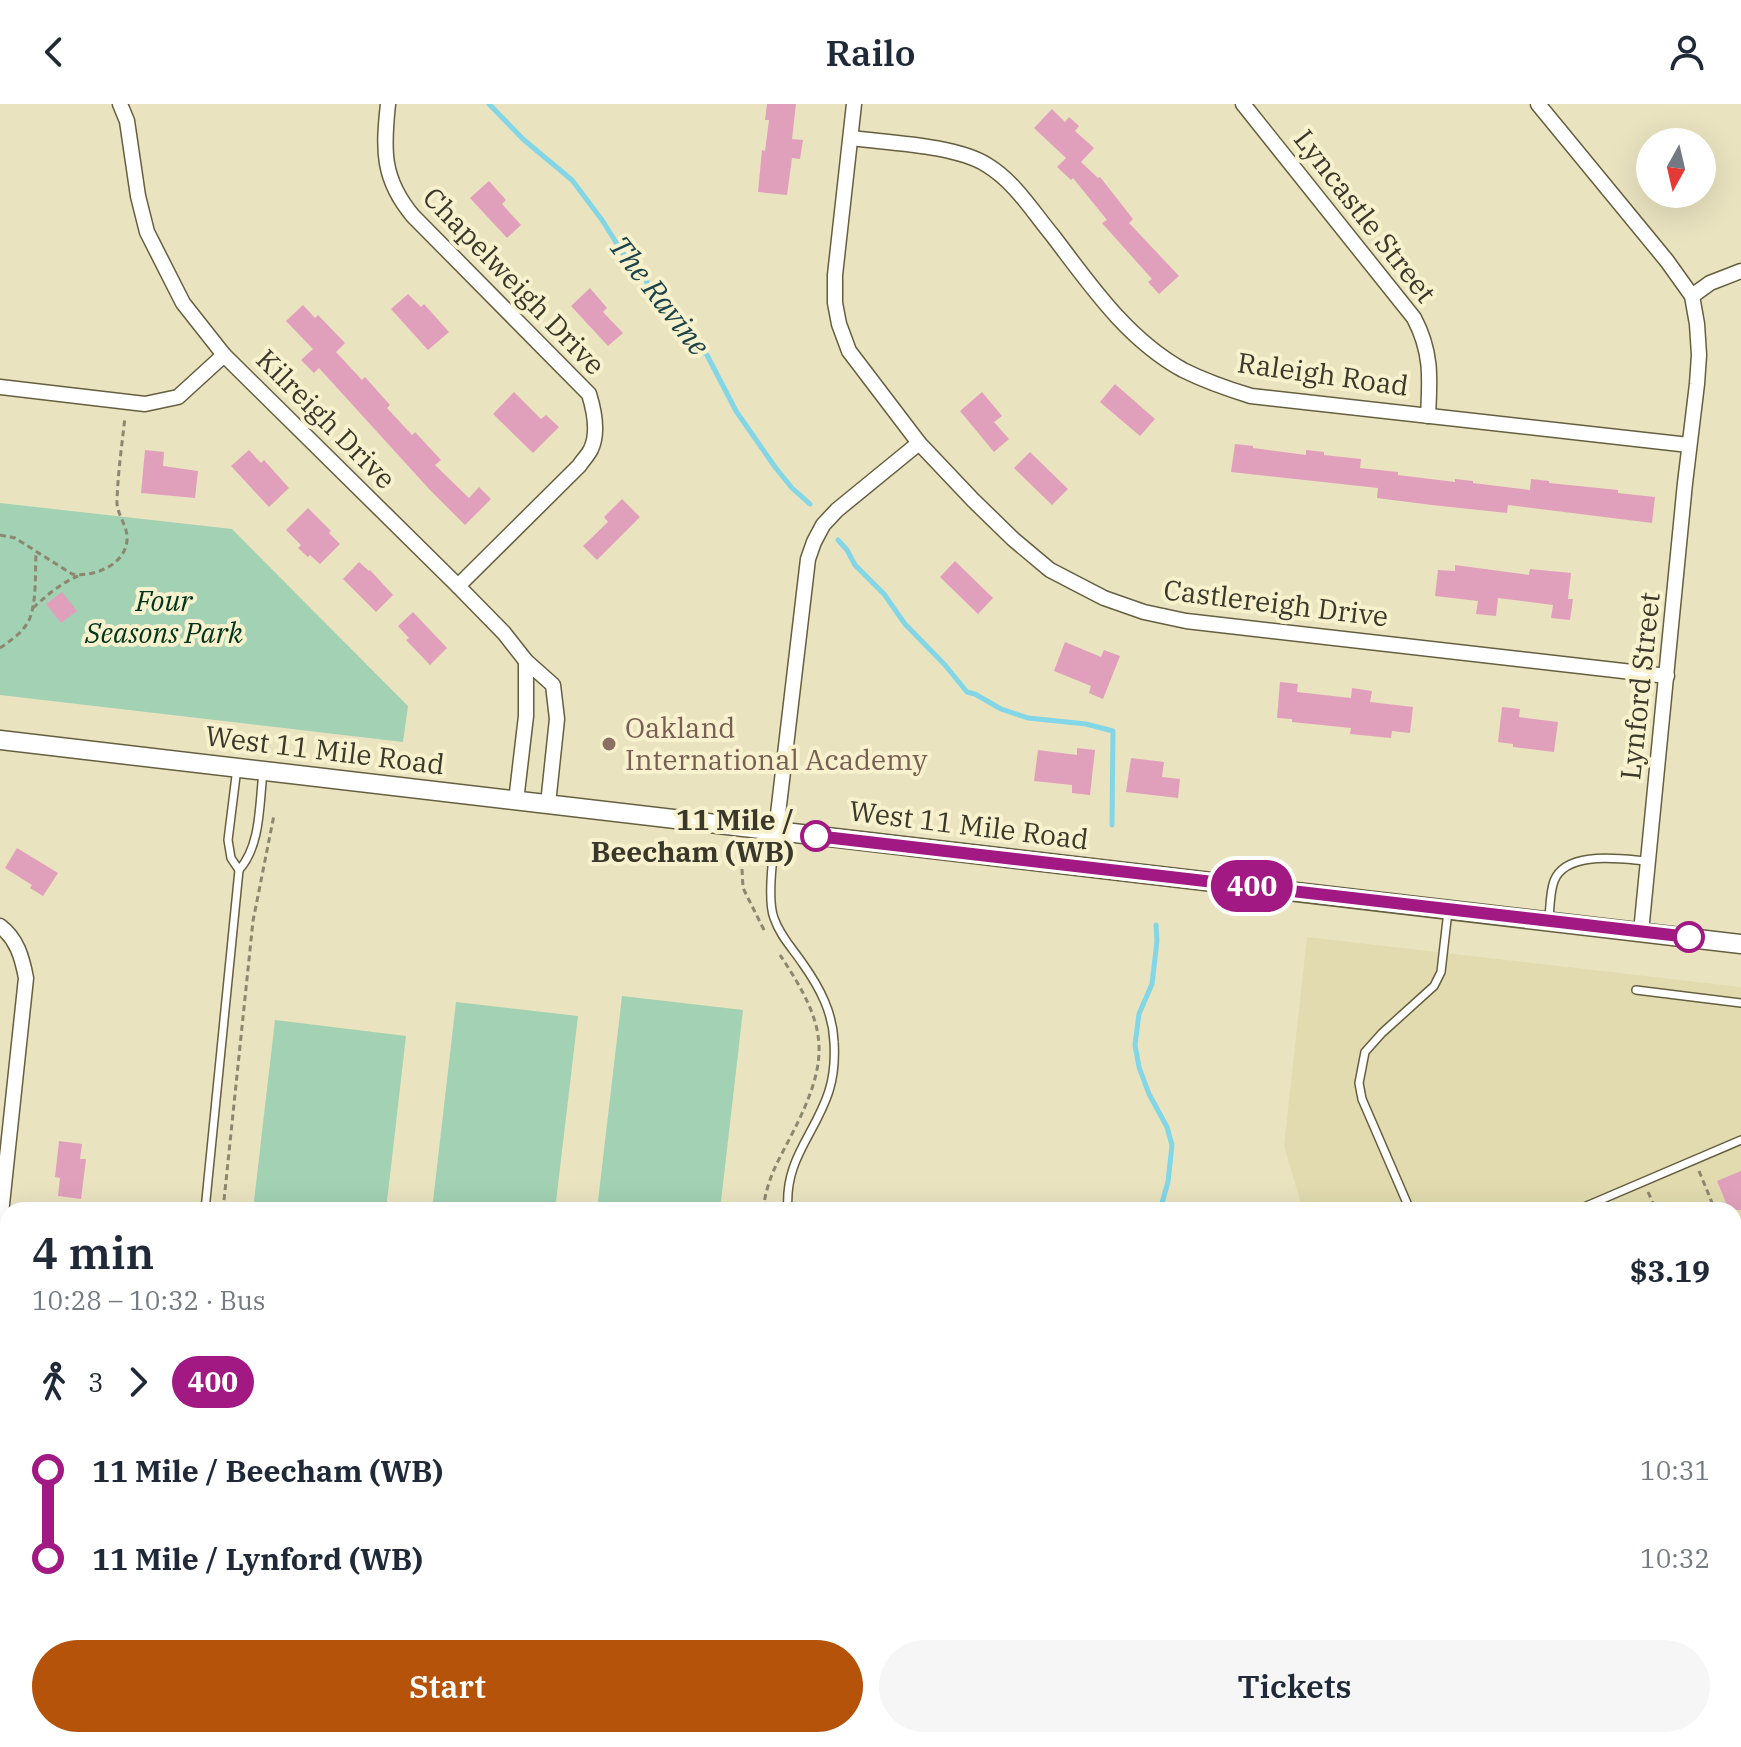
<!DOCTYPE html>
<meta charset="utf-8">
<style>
:root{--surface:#fff;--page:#f6f6f7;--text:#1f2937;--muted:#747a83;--accent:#b45309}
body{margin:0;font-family:"IBM Plex Serif",serif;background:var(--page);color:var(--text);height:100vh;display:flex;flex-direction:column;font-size:30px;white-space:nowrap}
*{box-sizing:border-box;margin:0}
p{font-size:26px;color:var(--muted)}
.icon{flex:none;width:44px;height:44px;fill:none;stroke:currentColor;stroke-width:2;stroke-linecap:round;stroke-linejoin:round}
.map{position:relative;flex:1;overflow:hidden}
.drawer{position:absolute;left:0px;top:1098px;width:1742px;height:546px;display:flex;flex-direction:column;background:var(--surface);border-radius:24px 24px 0 0;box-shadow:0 8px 32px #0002}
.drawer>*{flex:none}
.badge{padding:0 16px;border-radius:26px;font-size:28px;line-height:52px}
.needle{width:52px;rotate:188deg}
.tools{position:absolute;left:1636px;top:24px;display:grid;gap:16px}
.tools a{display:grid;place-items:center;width:80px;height:80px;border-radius:50%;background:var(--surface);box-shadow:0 8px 32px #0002;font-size:40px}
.map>.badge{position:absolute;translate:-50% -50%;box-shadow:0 0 0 4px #fff}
.legs{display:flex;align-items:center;gap:12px;height:88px;padding:0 32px;font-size:26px}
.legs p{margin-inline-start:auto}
.headline{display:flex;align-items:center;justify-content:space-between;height:136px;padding:0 32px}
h1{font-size:44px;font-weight:600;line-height:60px}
.button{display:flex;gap:16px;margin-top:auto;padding:16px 32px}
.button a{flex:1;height:92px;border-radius:48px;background:var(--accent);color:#fff;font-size:32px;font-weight:600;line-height:92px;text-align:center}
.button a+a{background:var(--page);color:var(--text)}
ul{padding:0 32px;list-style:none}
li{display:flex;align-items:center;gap:28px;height:88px;font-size:30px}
li i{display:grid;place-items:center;width:12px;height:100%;margin:0 10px;background:currentColor}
li i::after{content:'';width:20px;height:20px;margin:-10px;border:6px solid;border-radius:50%;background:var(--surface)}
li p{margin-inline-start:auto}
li:first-child i{background:linear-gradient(#0000 50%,currentColor 0)}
li:last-child i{background:linear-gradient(currentColor 50%,#0000 0)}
header{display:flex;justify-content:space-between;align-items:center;height:104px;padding:0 32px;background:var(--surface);font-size:36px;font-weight:600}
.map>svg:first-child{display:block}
</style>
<header><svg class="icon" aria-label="back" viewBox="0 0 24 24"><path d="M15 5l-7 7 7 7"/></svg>Railo<svg class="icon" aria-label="person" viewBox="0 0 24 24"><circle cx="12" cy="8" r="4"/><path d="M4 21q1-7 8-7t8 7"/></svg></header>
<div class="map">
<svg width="1741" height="1643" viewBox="0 0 1741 1643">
<rect width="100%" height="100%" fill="#eae3c0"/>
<!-- built -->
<path fill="#e2dbaf" d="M1307,833L1741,883V1643H1651L1659,1636H1734V1106H1303L1284,1042Z"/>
<!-- green -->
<g fill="#a2d1b3">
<path d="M0,399L232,425L408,602L403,638L0,591Z"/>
<path d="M622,892L743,906L720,1106H597Z"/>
<path d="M456,898L578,912L555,1106H432Z"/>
<path d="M275,916L406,932L386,1106H253Z"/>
</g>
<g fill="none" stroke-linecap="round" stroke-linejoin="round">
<!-- stream -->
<g stroke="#82d6e6" stroke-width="5">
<path d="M489,0L524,36L572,76L602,116L626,154L640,167L662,203L707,251L736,307L775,363L792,384L810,400"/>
<path d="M838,436L847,446L855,461L884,490L905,520L945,561L967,588L975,590L1001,605L1028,614L1086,620L1113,627L1112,721"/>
<path d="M1156,821L1157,837L1152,880L1139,910L1135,941L1139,963L1149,990L1167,1023L1172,1041L1168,1078L1160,1106"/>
<path d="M1199,1636L1201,1643"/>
<path d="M1639,1636L1652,1643"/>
</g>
</g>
<!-- building -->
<g fill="#e0a0bb">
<path d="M767,0H796L792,35L803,36L800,55L792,54L787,91L758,88L762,46L765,47L769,16H765Z"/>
<path d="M1052,5L1065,18L1069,13L1079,22L1075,27L1094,44L1081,58L1098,74L1100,73L1133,115L1129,119L1179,172L1159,190L1148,178L1152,175L1102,119L1107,116L1073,74L1071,76L1057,63L1066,54L1034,24Z"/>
<path d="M489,77L506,96L502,100L521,121L507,134L470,94Z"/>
<path d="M590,184L607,204L603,208L623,229L608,242L571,202Z"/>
<path d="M408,190L421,203L424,200L449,228L428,246L391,205Z"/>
<path d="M303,201L315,214L318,211L345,239L336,248L362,276L365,273L390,301L387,304L412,331L415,328L441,356L435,361L469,394L479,383L491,395L465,421L430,386L319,264L314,269L301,256L313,245L286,217Z"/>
<path d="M1115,280L1155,315L1140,332L1100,298Z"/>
<path d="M514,288L541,315L546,311L559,323L533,349L493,310Z"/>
<path d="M982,288L1002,312L994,318L1009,335L994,348L960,307Z"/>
<path d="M1235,340L1253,342V344L1306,351V346L1324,348V351L1361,355L1360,364L1398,368V371L1455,378V375L1473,377V379L1530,386L1531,375L1549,377V379L1618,386V389L1655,393L1652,419L1508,401L1507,409L1432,401L1377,394L1378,384L1231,368Z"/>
<path d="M145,346L164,348L163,362L198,367L195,394L141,389Z"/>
<path d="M249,346L261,359L264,356L289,384L269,403L231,362Z"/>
<path d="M1030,348L1068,385L1052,401L1014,364Z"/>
<path d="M622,395L640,413L597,456L583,442L608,418L604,413Z"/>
<path d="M308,404L331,427L329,429L340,440L320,460L310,451L308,453L298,444L301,441L286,426Z"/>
<path d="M955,457L993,494L978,510L940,473Z"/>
<path d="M359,458L369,467L370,466L393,491L376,508L343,475Z"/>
<path d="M1455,461L1529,471L1530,465L1571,469L1568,495H1573L1570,516L1551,514L1553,501L1498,494L1496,512L1476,510L1478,497L1435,492L1438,466L1455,467Z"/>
<path d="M62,488L77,507L61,519L46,500Z"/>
<path d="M413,508L447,544L430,561L406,536L409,534L398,522Z"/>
<path d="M1065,538L1101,553L1104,546L1120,552L1103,595L1089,589L1091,582L1054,567Z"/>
<path d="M1280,578L1298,580L1297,588L1351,594L1352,584L1372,587L1370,598L1413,603L1410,629L1392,627L1391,634L1350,630L1351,624L1292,618V615L1277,614Z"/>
<path d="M1502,603L1520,605L1519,613L1558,618L1554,648L1513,643V640L1498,638Z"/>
<path d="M1077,644L1095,646L1090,691L1072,689V681L1034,677L1038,646L1077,651Z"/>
<path d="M1131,654L1164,658L1162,673L1180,675L1178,694L1126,688Z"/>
<path d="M17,744L58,769L43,792L30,784L32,781L5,764Z"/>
<path d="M59,1037L82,1040L80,1055H86L81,1095L58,1092L60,1074L55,1073Z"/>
<path d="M1741,1067V1106H1729L1717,1077Z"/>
</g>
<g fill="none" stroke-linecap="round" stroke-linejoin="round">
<defs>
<g id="service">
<path d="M237,664L228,736L231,754L239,766"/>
<path d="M776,729C773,750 767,796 774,814C780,832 793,845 803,860C820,884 833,909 834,938C835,954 834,971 829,987C815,1031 784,1055 788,1106"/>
<path d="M1549,815C1550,803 1550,788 1554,777C1566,746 1621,755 1647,757"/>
<path d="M1636,886L1741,899"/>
<path d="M205,1106L239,766C261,741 259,702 263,669"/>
<path d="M1410,1106L1362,995L1359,979L1365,948L1382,929L1434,882L1441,868L1448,807"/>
<path d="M1577,1106L1741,1036"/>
<path d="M1734,1463L1741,1460"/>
<path d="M344,1636L347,1643"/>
<path d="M428,1636L432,1643"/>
<path d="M463,1643L479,1636"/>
</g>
<g id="minor">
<path d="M120,0L127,17L138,92L147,128L183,199L224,251L458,482L504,529L526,557L553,581L557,615L548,700"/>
<path d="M388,0C383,46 382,75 413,112L589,290C594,306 599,328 591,345C589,350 583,356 579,362L458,482"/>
<path d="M854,0L835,171V199L839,220L849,247L919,339L973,396L1013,435L1050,466L1104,494L1144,508L1186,517L1667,572"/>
<path d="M1243,0L1414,214C1432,248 1430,274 1428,312"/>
<path d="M1538,0L1667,157L1692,192L1697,220L1699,251L1697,280L1685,379L1641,828"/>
<path d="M851,34C889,39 955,41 987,61C1015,78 1033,108 1053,132C1091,182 1127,235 1183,266C1205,277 1228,285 1251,292L1689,341"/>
<path d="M1692,192L1710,179L1741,167"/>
<path d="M0,283L145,300L178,293L224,251"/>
<path d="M516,697L526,612V557"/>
<path d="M776,727L808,455L814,438L823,421L837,406L919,339"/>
<path d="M0,822C17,835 22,853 26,874L0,1119"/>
</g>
<path id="tertiary" d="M0,636L1741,840"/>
</defs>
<!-- service casing -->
<use href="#service" stroke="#655f3f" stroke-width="10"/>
<!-- minor casing -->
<use href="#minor" stroke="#655f3f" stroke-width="17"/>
<!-- tertiary casing -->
<use href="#tertiary" stroke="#655f3f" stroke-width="21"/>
<!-- path -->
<g stroke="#8c876f" stroke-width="3" stroke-dasharray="6 4" stroke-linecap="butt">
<path d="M0,431L15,434L72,470C95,474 129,459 127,432C126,419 116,409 117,396C118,368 122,340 125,313"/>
<path d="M33,504C47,491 61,479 78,472"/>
<path d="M0,544C10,537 22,529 28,518C37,502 35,468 36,449"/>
<path d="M742,765L743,784L765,828"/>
<path d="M1699,1067L1715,1106"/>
<path d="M1648,1088L1656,1106"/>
<path d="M223,1106L253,817L274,711"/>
<path d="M763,1106C767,1075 777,1059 791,1032C831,954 829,924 780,851"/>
<path d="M1734,1149L1741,1166"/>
<path d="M1734,1184L1741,1182"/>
<path d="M572,1636V1643"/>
<path d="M999,1636L1001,1643"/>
<path d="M1304,1636L1306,1643"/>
<path d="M1312,1636L1322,1643"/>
<path d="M820,1643L823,1636"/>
<path d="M1088,1643L1116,1636"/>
</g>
<!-- service -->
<use href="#service" stroke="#fff" stroke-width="7"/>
<!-- minor -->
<use href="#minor" stroke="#fff" stroke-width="14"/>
<!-- tertiary -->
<use href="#tertiary" stroke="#fff" stroke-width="18"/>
</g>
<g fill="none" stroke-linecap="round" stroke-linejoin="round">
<defs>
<path id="line-1" d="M816,732L1689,833"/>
</defs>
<!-- line-1 casing -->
<use href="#line-1" stroke="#fff" stroke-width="18"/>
<!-- line-1 -->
<use href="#line-1" stroke="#a31984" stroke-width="12"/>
</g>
<!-- markers -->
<circle fill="#8d6e63" stroke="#f7f1cd" stroke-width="3" cx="609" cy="640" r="8"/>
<g fill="#fff" stroke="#a31984" stroke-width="4">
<circle cx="816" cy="732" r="14"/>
<circle cx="1689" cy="833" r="14"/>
</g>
<g text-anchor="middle" stroke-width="8" stroke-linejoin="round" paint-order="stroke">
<!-- street labels -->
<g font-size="28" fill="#3a382a" stroke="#f7f1cd">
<text transform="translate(1365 112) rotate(52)" y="10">Lyncastle Street</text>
<text transform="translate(514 177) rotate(46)" y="10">Chapelweigh Drive</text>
<text transform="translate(1323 270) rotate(8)" y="10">Raleigh Road</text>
<text transform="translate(326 315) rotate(45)" y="10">Kilreigh Drive</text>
<text transform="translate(1276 499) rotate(7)" y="10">Castlereigh Drive</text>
<text transform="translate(1640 582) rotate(-84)" y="10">Lynford Street</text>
<text transform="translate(325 646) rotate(7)" y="10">West 11 Mile Road</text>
<text transform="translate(969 721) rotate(7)" y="10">West 11 Mile Road</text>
</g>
<!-- park labels -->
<g font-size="28" font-style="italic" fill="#00351d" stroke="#f7f1cd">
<text x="164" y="507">Four<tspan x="164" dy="32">Seasons Park</tspan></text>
</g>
<!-- education labels -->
<g font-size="28" fill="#785e54" stroke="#f7f1cd" text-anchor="start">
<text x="625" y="634">Oakland<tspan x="625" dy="32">International Academy</tspan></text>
</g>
<!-- stop labels -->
<g font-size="28" font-weight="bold" fill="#3a382a" stroke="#f7f1cd" text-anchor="end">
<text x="794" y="726">11 Mile /<tspan x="794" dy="32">Beecham (WB)</tspan></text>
</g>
<!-- water labels -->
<g font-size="30" font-style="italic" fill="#1c434a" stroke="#f7f1cd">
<text transform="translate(659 192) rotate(52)" y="10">The Ravine</text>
</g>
</g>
</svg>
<div class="tools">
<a><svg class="needle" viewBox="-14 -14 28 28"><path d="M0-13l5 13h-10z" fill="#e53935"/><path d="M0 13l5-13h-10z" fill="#747a83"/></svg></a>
</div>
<b class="badge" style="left:1252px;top:782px;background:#a31984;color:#fff">400</b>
<section class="drawer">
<div class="headline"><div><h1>4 min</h1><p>10:28 – 10:32 · Bus</p></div><b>$3.19</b></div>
<div class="legs"><svg class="icon" aria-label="walk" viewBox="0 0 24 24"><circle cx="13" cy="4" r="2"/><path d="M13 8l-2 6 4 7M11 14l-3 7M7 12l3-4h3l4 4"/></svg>3<svg class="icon" aria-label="forward" viewBox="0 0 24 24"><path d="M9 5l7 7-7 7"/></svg><b class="badge" style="background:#a31984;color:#fff">400</b></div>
<ul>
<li><i style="color:#a31984"></i><b>11 Mile / Beecham (WB)</b><p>10:31</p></li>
<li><i style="color:#a31984"></i><b>11 Mile / Lynford (WB)</b><p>10:32</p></li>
</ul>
<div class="button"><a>Start</a><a>Tickets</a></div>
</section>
</div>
